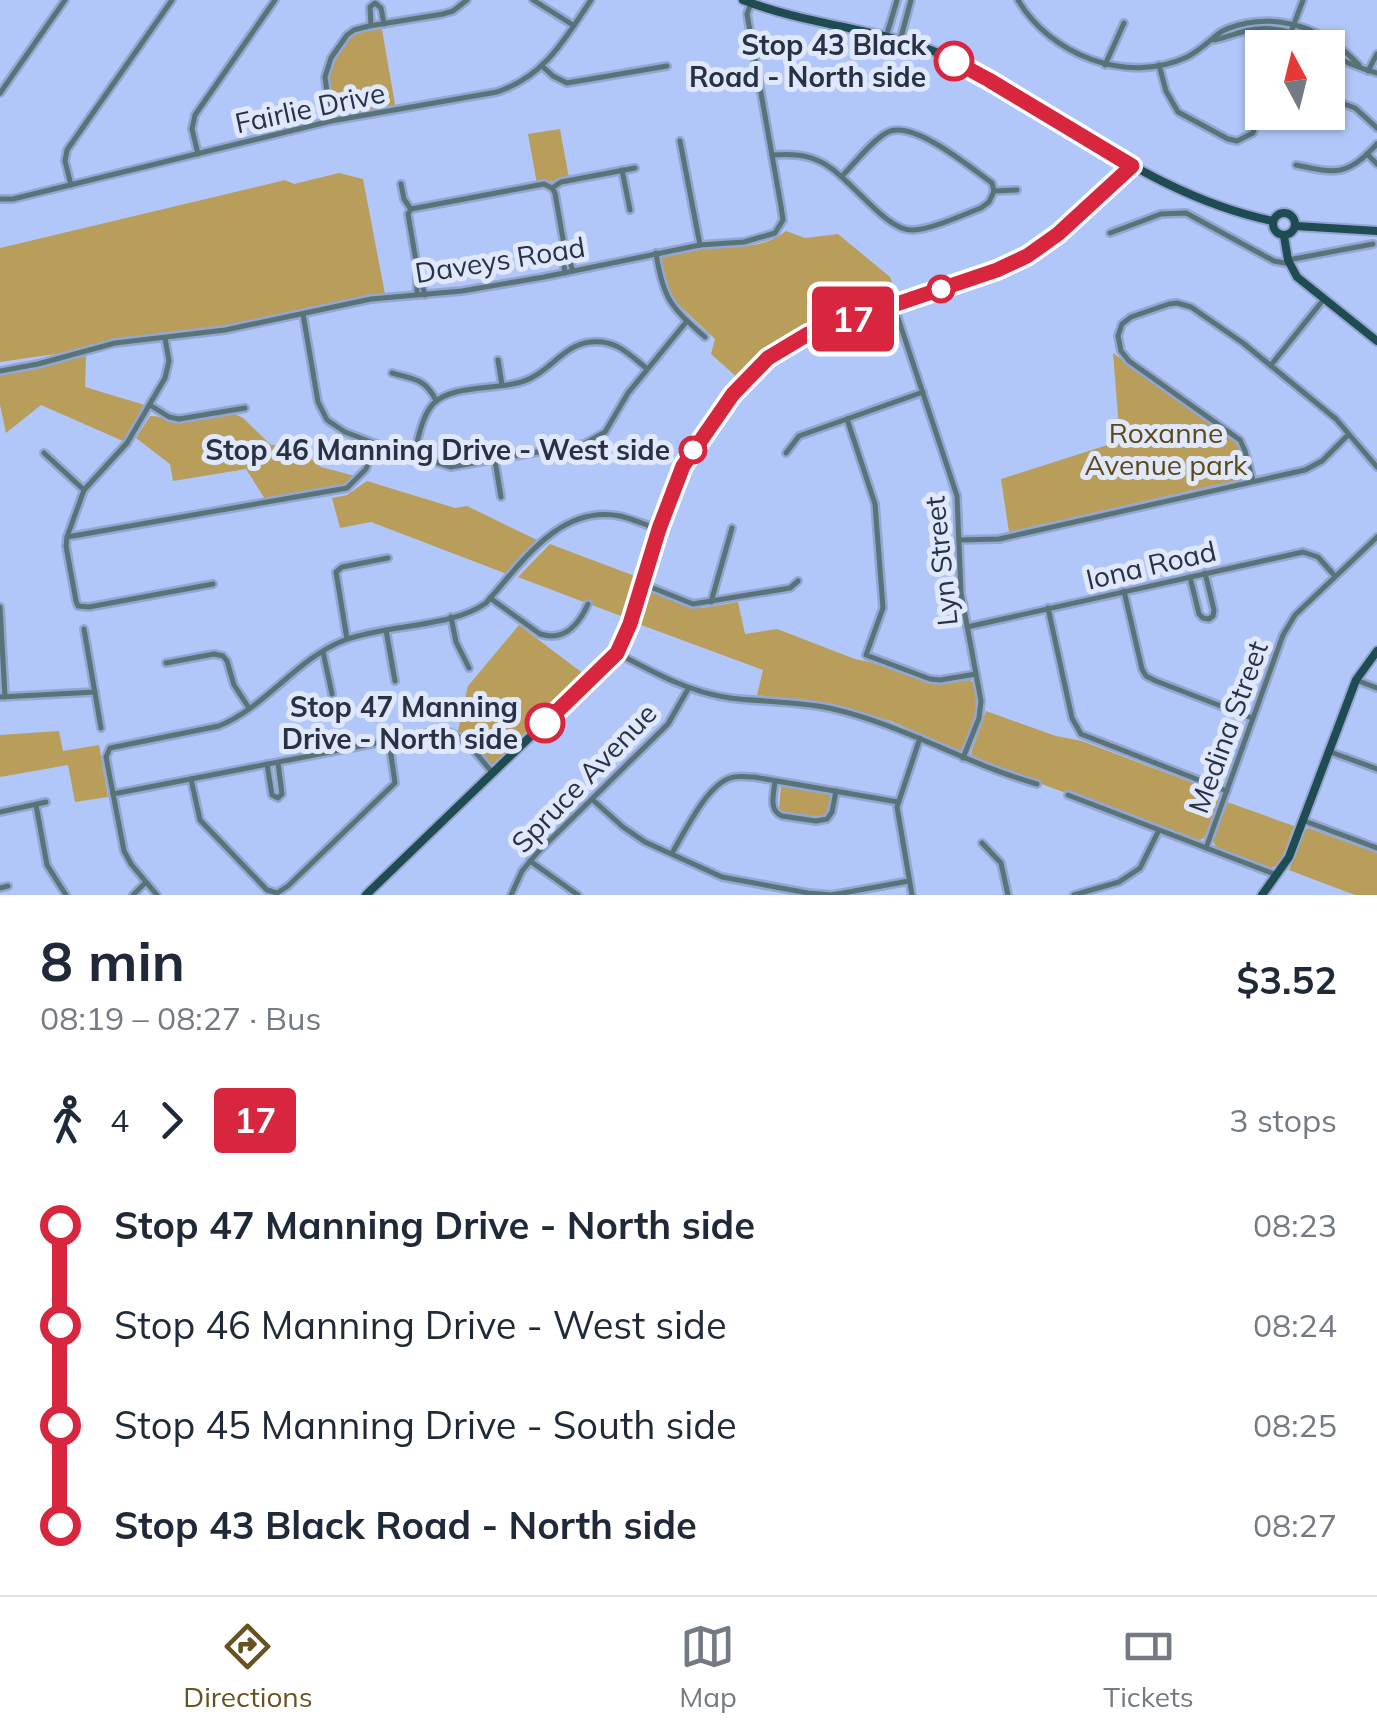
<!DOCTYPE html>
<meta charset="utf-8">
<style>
:root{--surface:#fff;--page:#f2f2f3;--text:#1f2937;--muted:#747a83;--line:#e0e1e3;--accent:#675322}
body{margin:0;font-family:Mulish,sans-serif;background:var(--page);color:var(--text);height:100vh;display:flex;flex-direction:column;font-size:38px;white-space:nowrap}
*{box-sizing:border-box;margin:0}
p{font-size:32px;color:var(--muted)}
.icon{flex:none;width:55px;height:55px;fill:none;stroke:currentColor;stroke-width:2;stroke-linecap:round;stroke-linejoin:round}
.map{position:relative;height:895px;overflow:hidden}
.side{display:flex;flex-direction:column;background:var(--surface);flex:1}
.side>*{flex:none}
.badge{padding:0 20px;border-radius:8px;font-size:35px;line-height:65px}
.needle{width:65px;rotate:353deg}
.controls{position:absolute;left:1245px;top:30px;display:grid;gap:20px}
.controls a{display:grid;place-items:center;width:100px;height:100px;border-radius:0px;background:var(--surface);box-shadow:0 2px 8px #0004;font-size:50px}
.map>.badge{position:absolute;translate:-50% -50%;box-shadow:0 0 0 5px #fff}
.legs{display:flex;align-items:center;gap:15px;height:110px;padding:0 40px;font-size:32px}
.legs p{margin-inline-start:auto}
.summary{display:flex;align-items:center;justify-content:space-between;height:170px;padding:0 40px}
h1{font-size:55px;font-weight:700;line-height:75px}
ul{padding:0 40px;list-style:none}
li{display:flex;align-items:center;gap:35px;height:100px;font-size:38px}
li i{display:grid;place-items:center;width:15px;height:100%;margin:0 12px;background:currentColor}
li i::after{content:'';width:25px;height:25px;margin:-12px;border:8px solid;border-radius:50%;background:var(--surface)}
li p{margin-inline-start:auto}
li:first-child i{background:linear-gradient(#0000 50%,currentColor 0)}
li:last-child i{background:linear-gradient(currentColor 50%,#0000 0)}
.dock{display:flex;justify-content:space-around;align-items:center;height:140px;border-top:2px solid var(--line);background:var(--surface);font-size:28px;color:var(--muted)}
.dock a{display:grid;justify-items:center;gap:5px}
.dock .selected{color:var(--accent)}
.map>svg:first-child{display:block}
</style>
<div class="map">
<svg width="1377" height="895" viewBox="0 0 1377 895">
<rect width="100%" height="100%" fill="#b2c7f9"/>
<!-- green -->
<g fill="#b99d5a">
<path d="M381,24L396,110L331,121L325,86L327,68L341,42L354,30Z"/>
<path d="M560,129L569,178L537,184L528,134Z"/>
<path d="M339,173L363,179L385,294L229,329L0,362V248L285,180L294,184Z"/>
<path d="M786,231L805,238L838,234L890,277L898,299L787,338L762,356L739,379L711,354L715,339L670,297L660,257C676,254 692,250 709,248C736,246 764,249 786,231Z"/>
<path d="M1113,353L1236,441L1248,475L1246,478L1009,532L1001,479L1120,441Z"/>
<path d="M86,356L85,387L145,405L123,441L41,405L6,433L0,405V375Z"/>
<path d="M235,414L243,418L271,445H295L321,467L355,476L344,486L334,489L265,499L246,469L173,481L170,464L136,438L150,416C160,415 168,422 179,423Z"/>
<path d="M367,481L455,508L467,506L537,540L507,574L371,522L340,528L332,498L347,495Z"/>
<path d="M550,544L640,578L626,618L518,577Z"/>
<path d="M646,590L691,607L702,608L738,602L745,634L777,629L855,659L870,662L933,683L970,680L975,684L977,716L965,748L959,751L891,721L830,705L757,695L763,670L636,623Z"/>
<path d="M519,625L585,675L492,765L458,731L468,686Z"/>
<path d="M986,711L1056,736L1082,741L1214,791L1219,795L1220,799L1204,838L1198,841L973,759L971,753Z"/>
<path d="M59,731L63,751L99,745L108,797L75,802L68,765L0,777V735Z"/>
<path d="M781,785L832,793L826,816L820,818L784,812L779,809Z"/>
<path d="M1227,802L1294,826L1280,865L1271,868L1216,847L1212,839Z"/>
<path d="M1308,828L1377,853V895H1355L1289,870L1305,830Z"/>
</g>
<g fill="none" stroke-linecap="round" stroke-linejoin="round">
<defs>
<g id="street">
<path d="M533,0L573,25"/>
<path d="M1018,0C1050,55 1127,85 1187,57C1199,51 1208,42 1218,34C1225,28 1238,25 1247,23C1290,15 1330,34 1359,65"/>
<path d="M371,26L370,7L375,3L381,8L384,24"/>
<path d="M1291,32L1303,0"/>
<path d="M886,37L897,0"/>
<path d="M1214,40C1225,38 1234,34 1245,31C1273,24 1298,32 1321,48"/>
<path d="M900,41L911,0"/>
<path d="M1328,52C1343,62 1359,68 1377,73"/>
<path d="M1105,65L1124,23"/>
<path d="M1159,65L1166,91L1178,112L1228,139L1237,141L1253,133L1259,101L1254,86L1257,80L1262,79"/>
<path d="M542,66L553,76L567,83L667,66"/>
<path d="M1368,71L1377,54"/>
<path d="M0,93L65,0"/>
<path d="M1328,98L1355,108L1377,128"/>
<path d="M331,121L325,77L331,58L347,35L354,30L369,26L443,14L453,11L467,0"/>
<path d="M680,141L700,245"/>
<path d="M198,154L192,129L195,115L275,0"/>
<path d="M1367,154L1377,164"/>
<path d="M772,155C789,154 804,154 819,161C849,174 885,232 913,230C933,229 962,215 981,208L989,202L994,191"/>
<path d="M1296,165C1337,174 1347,176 1377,144"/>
<path d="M622,170L630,210"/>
<path d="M842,176C854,164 873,139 888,132C914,120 971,168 992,183L994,191"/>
<path d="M401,184L404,199L410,208"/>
<path d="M71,185L65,161L67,150L172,0"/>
<path d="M552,188L561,182L635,168"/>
<path d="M994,191L1017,190"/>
<path d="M0,199H13L331,121L497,92C545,76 564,40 591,0"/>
<path d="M1110,233L1161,214L1186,213L1274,261L1290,264"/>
<path d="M564,245L562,253L565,273"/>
<path d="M656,253C663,299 671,307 705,337"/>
<path d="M1288,260L1373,244"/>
<path d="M417,270V294"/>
<path d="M425,295L417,267L408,214L411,209L544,184L552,188L555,193L564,245L573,271"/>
<path d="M894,306L957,496L961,593L981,701L979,718L963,758"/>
<path d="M303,314L318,402L327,420L345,432L374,443L451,467L584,444L605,432L628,393L687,321"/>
<path d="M165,338L169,361L165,378L127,443L84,490L67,537L66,546L76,601L78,606L89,607L213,584"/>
<path d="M498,360L502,385"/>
<path d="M1271,365L1324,299"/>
<path d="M0,371L38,364L115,343L225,330L371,299L462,291L544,277L700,245L744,242L775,233L783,220L781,206L747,14L751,3"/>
<path d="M392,373C415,380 424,378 436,400"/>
<path d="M150,405L169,417L179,419L245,408"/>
<path d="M847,419L875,504L883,608L866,655L930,679L940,680L976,674"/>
<path d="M44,453L84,490"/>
<path d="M786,453L799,436L923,392"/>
<path d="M414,455C418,439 422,416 433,404C454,382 505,392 531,378C552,368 566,344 591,342C615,339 629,354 646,368"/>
<path d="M495,461L501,497"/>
<path d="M1253,481L1245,451L1240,440L1129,361L1121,351L1118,336L1122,324L1131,317L1169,304L1177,303L1191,307L1243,343L1336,419L1377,467"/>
<path d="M67,537L347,488L366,469L374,444"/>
<path d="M959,540L999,539L1305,470L1322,461L1348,435"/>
<path d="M1190,577L1199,614L1203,618L1209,619L1213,616L1214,610L1205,573"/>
<path d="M643,584L693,604L790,588L798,581"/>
<path d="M1124,591L1142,669L1146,676L1156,681L1252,718"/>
<path d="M490,598L540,634C565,642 579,624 588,604"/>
<path d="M711,602L732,528"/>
<path d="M0,607L5,697"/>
<path d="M1048,608L1072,718L1081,734L1227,791"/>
<path d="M451,617L456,642L469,668"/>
<path d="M967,627L1303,552L1318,557L1335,576"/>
<path d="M84,629L101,728"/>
<path d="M386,630L395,681"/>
<path d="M347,639L336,572L342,567L388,558"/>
<path d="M323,652L332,694"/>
<path d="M617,653C653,672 688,692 730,698C763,702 796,701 829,708C902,724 966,764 1037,784"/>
<path d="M166,663L214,654L223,656L227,661L234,685L249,708"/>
<path d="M1356,680L1377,688"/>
<path d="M0,697L95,692"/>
<path d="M1328,751L1377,769"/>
<path d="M267,764L272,795L278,798L282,794L278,763"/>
<path d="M191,779L200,820L267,890L277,893L288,886L395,783L389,741"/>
<path d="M775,781C774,794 768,810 782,816L816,821L827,819L832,812L836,791"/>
<path d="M113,794L444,730C465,736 478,756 492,772"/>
<path d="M1068,795L1277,875"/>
<path d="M593,800L623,827L645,842L722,877L808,893L832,895L909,881"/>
<path d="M36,805L47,865L66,895"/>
<path d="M0,812L46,802"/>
<path d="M1302,820L1377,848"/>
<path d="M982,843L1001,863L1008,895"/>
<path d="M1206,848L1283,635L1295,615L1377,537"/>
<path d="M672,853C685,832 706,786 730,778C738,775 746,777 754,777L898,802"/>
<path d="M530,861L578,895"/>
<path d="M0,888L8,886"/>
<path d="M133,895L145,883"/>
<path d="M157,895L131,864L124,851L106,757L110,748L219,726C266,707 297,658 345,640C387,624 451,628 486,603C521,564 559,504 620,516C633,519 646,525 658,529"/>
<path d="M511,895L522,871L538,852L668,724L688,689"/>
<path d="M912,895L897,807L920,738"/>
<path d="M1074,895L1119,882L1140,868L1159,830"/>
</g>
<g id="secondary">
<path d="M743,0C807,25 877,28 941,54C971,67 999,86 1027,103C1106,150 1181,202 1273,221"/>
<circle cx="1284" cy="224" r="11"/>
<path d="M1296,226L1377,231"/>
<path d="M1284,236L1288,260L1297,277L1377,341"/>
<path d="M366,895L617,653L630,624L659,529L683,466L733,394L768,358L808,334L997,270C1053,243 1087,208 1132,166"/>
<path d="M1262,895L1289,857L1356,680L1377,651"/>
</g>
</defs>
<!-- street casing -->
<use href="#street" stroke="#94a6d1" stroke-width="10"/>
<!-- secondary casing -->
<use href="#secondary" stroke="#94a6d1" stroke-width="12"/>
<!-- street -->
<use href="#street" stroke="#587478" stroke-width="5"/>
<!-- secondary -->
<use href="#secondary" stroke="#1f4c52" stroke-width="8"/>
</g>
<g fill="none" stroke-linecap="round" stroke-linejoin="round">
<defs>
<path id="line-1" d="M545,723L617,653L630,624L659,529L683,466L733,394L768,358L808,334L997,270L1027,256L1058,234L1132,166L989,80L954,61"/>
</defs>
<!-- line-1 casing -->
<use href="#line-1" stroke="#fff" stroke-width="22"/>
<!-- line-1 -->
<use href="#line-1" stroke="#d7263d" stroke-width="15"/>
</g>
<!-- markers -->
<g fill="#fff" stroke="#d7263d" stroke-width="5">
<circle cx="954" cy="61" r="18"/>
<circle cx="941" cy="289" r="12"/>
<circle cx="693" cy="450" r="12"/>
<circle cx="545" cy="723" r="18"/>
</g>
<g text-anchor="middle" stroke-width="10" stroke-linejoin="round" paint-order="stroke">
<!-- stop labels -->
<g font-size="28" font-weight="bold" fill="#293145" stroke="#dfe8fd" text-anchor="end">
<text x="926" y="55">Stop 43 Black<tspan x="926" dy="32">Road - North side</tspan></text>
<text x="670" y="460">Stop 46 Manning Drive - West side</text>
<text x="518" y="717">Stop 47 Manning<tspan x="518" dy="32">Drive - North side</tspan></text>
</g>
<!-- street labels -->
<g font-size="28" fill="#293145" stroke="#dfe8fd">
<text transform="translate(310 108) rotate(-12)" y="10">Fairlie Drive</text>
<text transform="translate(500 260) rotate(-9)" y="10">Daveys Road</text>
<text transform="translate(941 561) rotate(-96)" y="10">Lyn Street</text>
<text transform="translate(1151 565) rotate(-13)" y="10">Iona Road</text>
<text transform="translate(1228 727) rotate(-70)" y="10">Medina Street</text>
<text transform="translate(584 778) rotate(-46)" y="10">Spruce Avenue</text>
</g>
<!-- park labels -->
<g font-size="28" fill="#5d4916" stroke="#dfe8fd">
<text x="1166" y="443">Roxanne<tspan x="1166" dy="32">Avenue park</tspan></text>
</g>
</g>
</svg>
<div class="controls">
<a><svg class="needle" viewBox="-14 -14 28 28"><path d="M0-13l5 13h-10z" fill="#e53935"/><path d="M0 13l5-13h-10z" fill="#747a83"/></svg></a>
</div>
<b class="badge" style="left:853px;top:319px;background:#d7263d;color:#fff">17</b>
</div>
<section class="side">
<div class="summary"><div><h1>8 min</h1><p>08:19 – 08:27 · Bus</p></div><b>$3.52</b></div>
<div class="legs"><svg class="icon" aria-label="walk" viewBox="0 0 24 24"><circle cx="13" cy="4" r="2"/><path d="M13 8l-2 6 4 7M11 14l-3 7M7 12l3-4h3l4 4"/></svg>4<svg class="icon" aria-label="forward" viewBox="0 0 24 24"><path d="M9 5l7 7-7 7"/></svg><b class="badge" style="background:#d7263d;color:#fff">17</b><p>3 stops</p></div>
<ul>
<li><i style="color:#d7263d"></i><b>Stop 47 Manning Drive - North side</b><p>08:23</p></li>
<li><i style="color:#d7263d"></i><span>Stop 46 Manning Drive - West side</span><p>08:24</p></li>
<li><i style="color:#d7263d"></i><span>Stop 45 Manning Drive - South side</span><p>08:25</p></li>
<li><i style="color:#d7263d"></i><b>Stop 43 Black Road - North side</b><p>08:27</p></li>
</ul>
</section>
<nav class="dock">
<a class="selected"><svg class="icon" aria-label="directions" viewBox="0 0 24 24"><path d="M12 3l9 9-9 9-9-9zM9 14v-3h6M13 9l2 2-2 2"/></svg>Directions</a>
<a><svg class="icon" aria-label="map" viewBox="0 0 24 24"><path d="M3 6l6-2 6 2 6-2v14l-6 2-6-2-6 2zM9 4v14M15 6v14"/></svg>Map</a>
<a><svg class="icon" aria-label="tickets" viewBox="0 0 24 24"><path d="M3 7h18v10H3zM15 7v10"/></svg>Tickets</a>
</nav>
